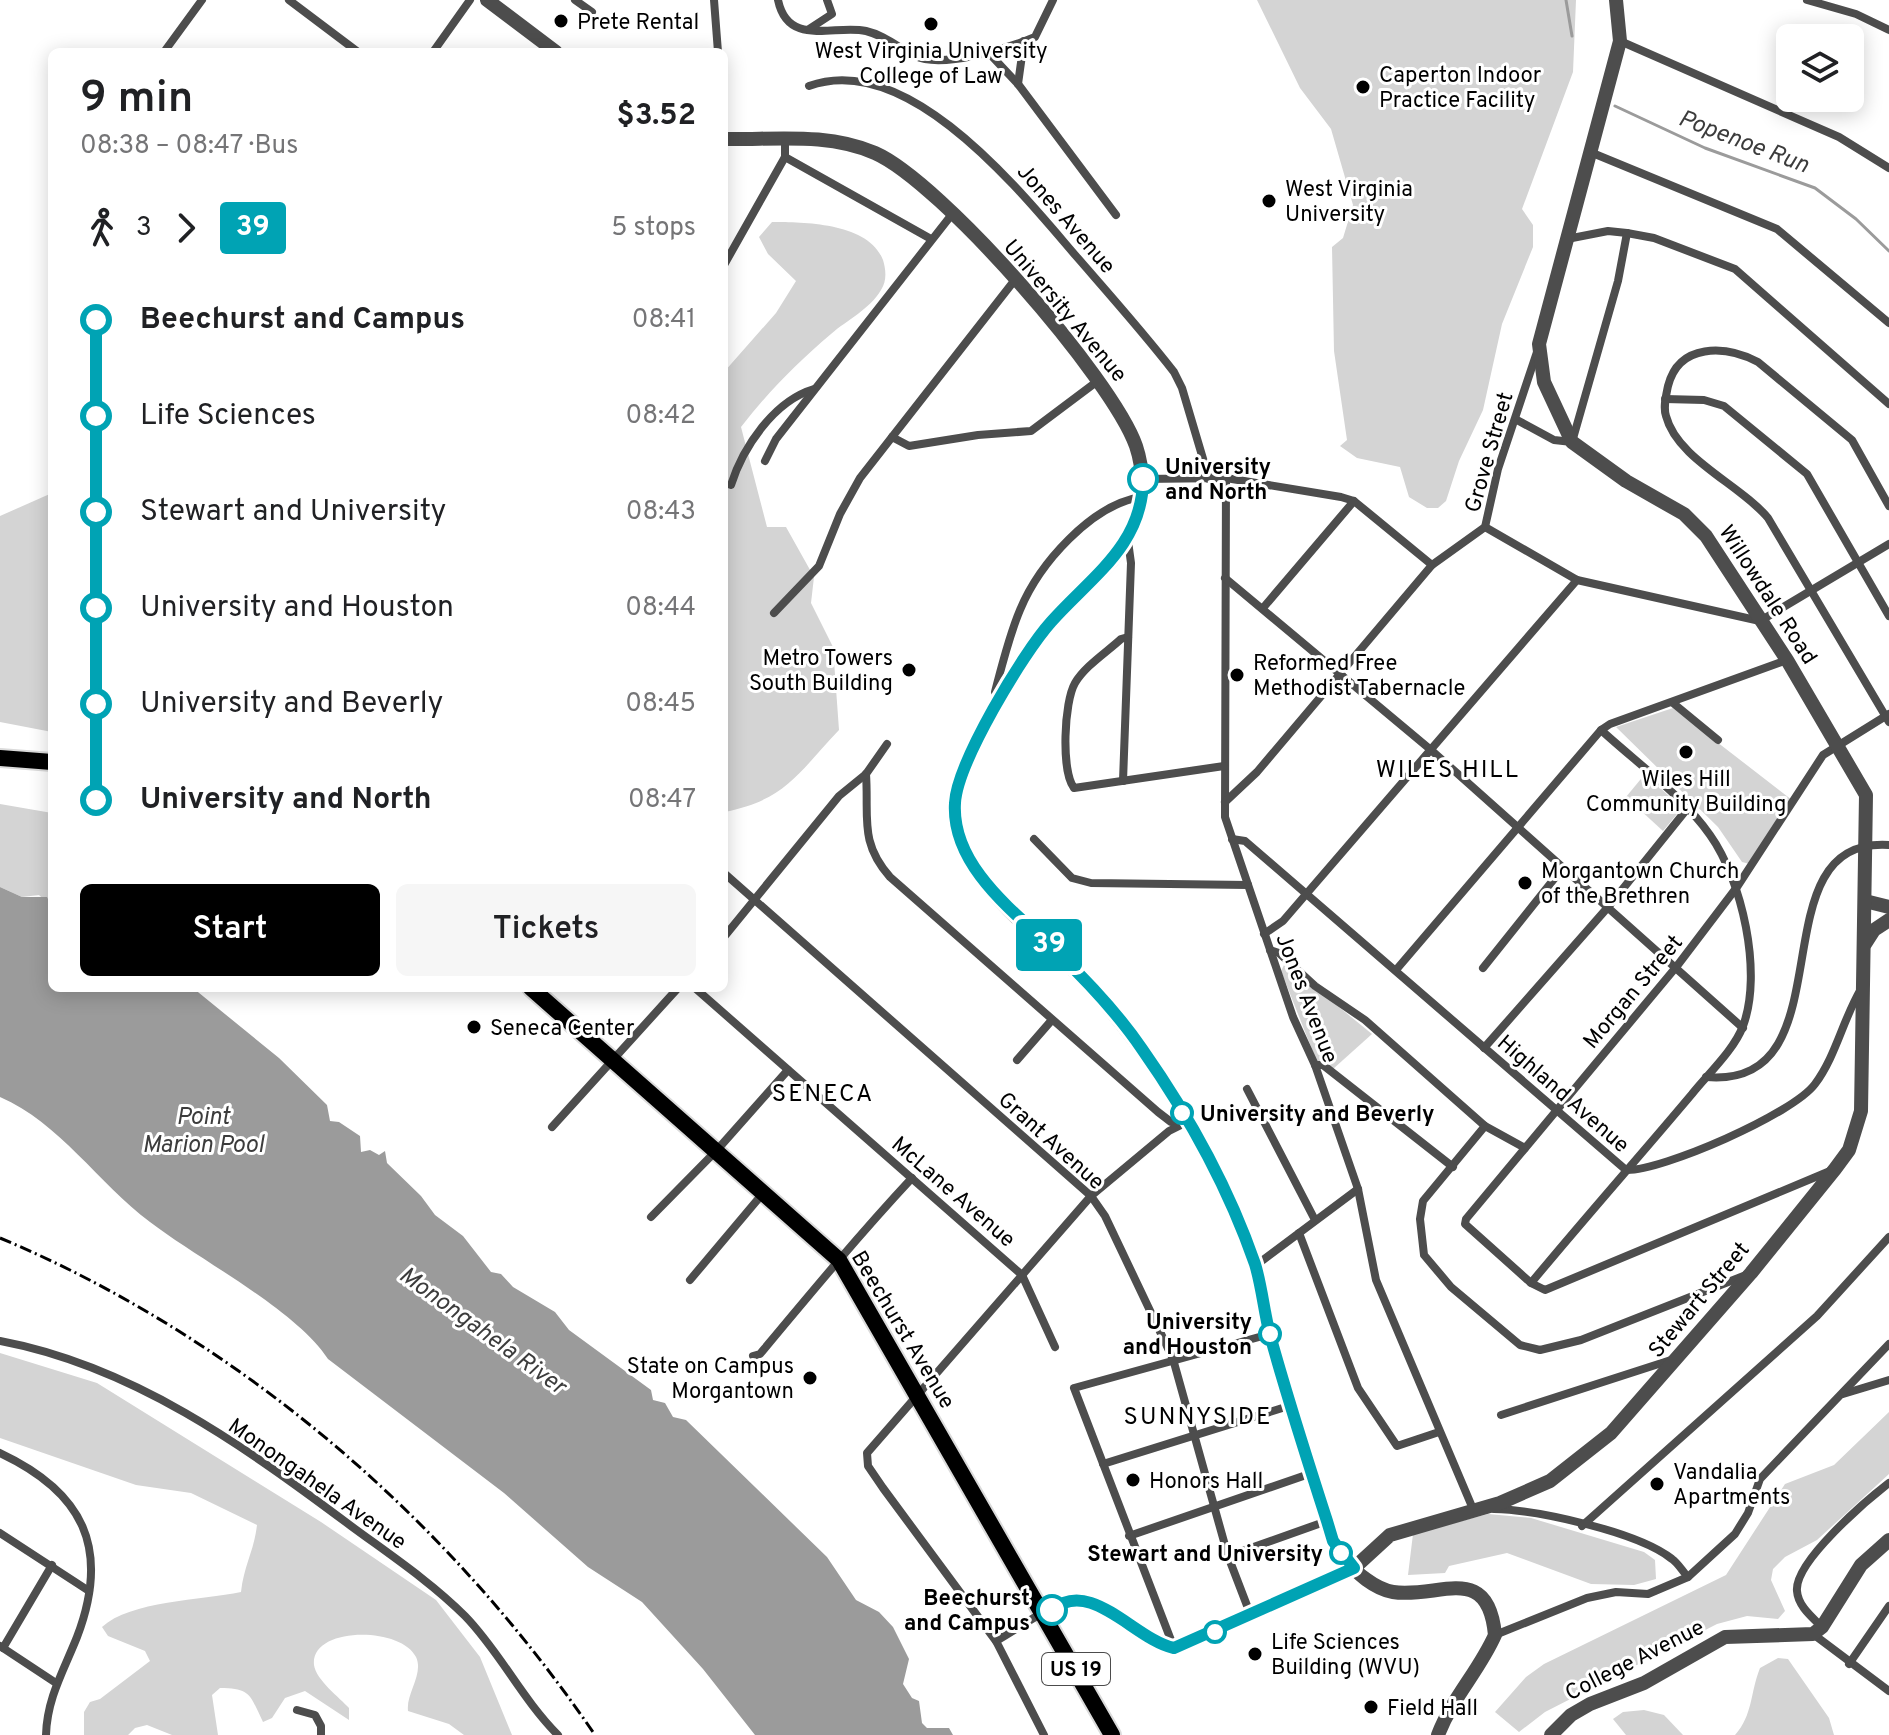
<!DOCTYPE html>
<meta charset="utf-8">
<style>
:root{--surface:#fff;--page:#f6f6f6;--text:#202124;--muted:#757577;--accent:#000}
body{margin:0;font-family:Overpass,sans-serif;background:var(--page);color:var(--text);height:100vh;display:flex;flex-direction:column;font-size:30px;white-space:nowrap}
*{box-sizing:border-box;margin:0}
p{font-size:26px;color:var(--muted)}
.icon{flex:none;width:44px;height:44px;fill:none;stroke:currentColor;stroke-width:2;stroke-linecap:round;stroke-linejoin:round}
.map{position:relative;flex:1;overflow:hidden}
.details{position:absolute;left:48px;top:48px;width:680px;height:944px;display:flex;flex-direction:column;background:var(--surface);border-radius:12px;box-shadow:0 4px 20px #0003}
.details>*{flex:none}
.badge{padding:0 16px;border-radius:6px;font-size:28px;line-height:52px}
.buttons{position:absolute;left:1776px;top:24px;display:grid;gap:16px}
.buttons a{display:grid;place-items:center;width:88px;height:88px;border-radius:12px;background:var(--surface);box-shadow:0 4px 20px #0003;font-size:40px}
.map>.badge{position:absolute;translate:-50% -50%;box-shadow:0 0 0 4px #fff}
.legs{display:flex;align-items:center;gap:12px;height:88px;padding:0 32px;font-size:26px}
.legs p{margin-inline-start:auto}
.summary{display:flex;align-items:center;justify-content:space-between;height:136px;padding:0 32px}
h1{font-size:44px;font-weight:600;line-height:60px}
.button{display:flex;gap:16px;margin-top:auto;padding:16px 32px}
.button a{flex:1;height:92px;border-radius:12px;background:var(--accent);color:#fff;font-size:32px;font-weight:600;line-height:92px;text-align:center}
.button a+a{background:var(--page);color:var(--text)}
ul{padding:0 32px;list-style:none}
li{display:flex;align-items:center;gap:28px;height:96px;font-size:30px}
li i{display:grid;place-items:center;width:12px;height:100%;margin:0 10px;background:currentColor}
li i::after{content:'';width:20px;height:20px;margin:-10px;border:6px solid;border-radius:50%;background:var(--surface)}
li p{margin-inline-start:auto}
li:first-child i{background:linear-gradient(#0000 50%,currentColor 0)}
li:last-child i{background:linear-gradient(currentColor 50%,#0000 0)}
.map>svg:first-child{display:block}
</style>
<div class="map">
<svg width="1889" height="1735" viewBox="0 0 1889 1735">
<rect width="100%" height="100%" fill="#fff"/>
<!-- green -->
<g fill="#d4d4d4">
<path d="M1257,0H1576L1573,72L1522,209L1533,225V247L1502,324L1483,410L1459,461L1446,501L1438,508H1427L1409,497L1400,467L1357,458L1340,446L1347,440L1334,351L1332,247L1343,238L1353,205L1331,129L1300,88Z"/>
<path d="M772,222C805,222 869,223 883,260C886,270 887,281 881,290C870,309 847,320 831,334C797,363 768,392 741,427L767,527H786L814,577L811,603L833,647L839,730C798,773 786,800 724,812V372L776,313L796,281L768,254L759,237Z"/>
<path d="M52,493V732L0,722V516Z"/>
<path d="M1673,708L1792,800L1750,864L1742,862L1718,827L1616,727Z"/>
<path d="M1645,774L1682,808L1663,831L1626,797Z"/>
<path d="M0,804L52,813V907L39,895L22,897L0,887Z"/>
<path d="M1285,963L1372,1034L1333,1069L1317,1062L1281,971Z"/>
<path d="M0,1353L97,1383L321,1522L436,1600L480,1657L512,1735H464L449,1724L408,1711C406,1693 424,1674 416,1657C401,1626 310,1626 314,1665C316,1680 340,1698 349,1708V1720L305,1691L285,1698L272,1718L263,1722C250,1695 251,1688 220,1688L212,1695L218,1735H172L147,1725L135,1728L128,1735H84V1712L90,1702L100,1699L150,1661L145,1651L108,1636L102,1627C130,1601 202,1600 241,1592C244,1565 254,1551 257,1525L191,1493L136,1485L0,1438Z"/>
<path d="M1889,1412V1474L1817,1540L1785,1557L1773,1569L1771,1580L1785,1611L1778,1619L1747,1616L1717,1624L1545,1712L1519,1732L1495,1712L1526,1677L1544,1664L1726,1575L1785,1484L1834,1465Z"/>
<path d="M1488,1514L1531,1518L1644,1552L1655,1560L1656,1579L1634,1585L1591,1584L1507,1553L1449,1566L1445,1573L1408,1575L1413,1534Z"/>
<path d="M1778,1658L1788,1659L1829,1718L1834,1735H1735C1753,1715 1750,1693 1760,1668Z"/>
<path d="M1644,1710L1664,1715L1683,1735H1626L1613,1719L1623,1712Z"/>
</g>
<!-- water -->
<path fill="#9b9b9b" d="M0,887L22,897H47L52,907V988H193L279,1058L327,1105L330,1121L339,1122L360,1136L361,1152L370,1150L379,1155L385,1151L387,1163L421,1196L435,1215L463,1236L491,1272L501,1274L513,1287L555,1312L569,1330L651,1390L653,1400L665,1403L673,1417L686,1420L827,1557L856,1600L879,1612L893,1627L909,1659L903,1684L912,1698L919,1701L922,1723L927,1728H949L953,1735H755L703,1669L642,1602L588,1567L504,1493L328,1359C295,1309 201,1261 150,1222C98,1183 60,1123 0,1097Z"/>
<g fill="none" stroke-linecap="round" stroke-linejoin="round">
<!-- stream -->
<g stroke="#9b9b9b" stroke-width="3">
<path d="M1566,0L1572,36"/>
<path d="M1615,106L1705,148L1815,188L1856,219L1889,251"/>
</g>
<defs>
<g id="primary">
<path d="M0,758L52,762"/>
<path d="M531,988L839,1260L1112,1735"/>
</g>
</defs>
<!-- primary casing -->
<use href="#primary" stroke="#dbdbdb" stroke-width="20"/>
<!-- minor -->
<g stroke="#4d4d4d" stroke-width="8">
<path d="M289,0L358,52"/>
<path d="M575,0L592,12"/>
<path d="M714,0L718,52"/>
<path d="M778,0C788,48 835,24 866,31C884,35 899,48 915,56C942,69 1009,48 1035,37L1053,0"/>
<path d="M1807,0L1856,14L1889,30"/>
<path d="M809,29L832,14L827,0"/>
<path d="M1620,41L1839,137L1889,168"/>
<path d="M987,51L1018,84L1116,215"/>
<path d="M164,52L202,0"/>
<path d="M433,52L470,0"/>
<path d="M1018,84L1024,41"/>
<path d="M809,86C908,50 1020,191 1076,256C1109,294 1143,332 1174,372L1182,388L1209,479"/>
<path d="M1590,152L1777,229L1889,323"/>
<path d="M785,157L931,239"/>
<path d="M1567,239L1608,231L1627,233L1654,238L1735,269L1889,404"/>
<path d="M724,265L785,157V138"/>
<path d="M1665,399L1704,400L1724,406L1807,474L1889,616"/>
<path d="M1517,420L1554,440L1572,442L1618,281L1627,233"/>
<path d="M892,437L909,446L978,435L1031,431L1099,380"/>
<path d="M765,461L776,439L953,213"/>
<path d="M1226,478L1225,817L1293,1017L1315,1065L1358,1189L1376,1280L1473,1509H1477"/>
<path d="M1143,479L1226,478L1341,497L1354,501L1432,565"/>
<path d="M731,485C743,447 774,401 814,389"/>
<path d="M1889,506L1852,440L1758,362C1725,345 1679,343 1668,386C1666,396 1663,407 1666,416C1677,459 1741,485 1768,518L1889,722"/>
<path d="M1485,527L1577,580L1760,621L1889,544"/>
<path d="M1225,578L1431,750L1743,1028"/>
<path d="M1263,608L1354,501"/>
<path d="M774,613L819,566L840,514L860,478L1014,281"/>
<path d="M1128,637L1121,639C1107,652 1085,666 1075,683C1064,702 1061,771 1074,788L1224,766"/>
<path d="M1000,701L995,692C1002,665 1009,636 1020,610C1039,564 1091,505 1141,497"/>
<path d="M1673,703L1718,740"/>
<path d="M866,774C869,817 859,842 890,877L1158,1112L1171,1122H1186"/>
<path d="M1123,781L1131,563L1128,541"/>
<path d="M1225,802L1257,772L1432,565L1485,527L1498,469L1537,352"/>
<path d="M1034,839L1072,878L1091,883L1248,885"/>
<path d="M1232,839L1245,841L1626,1170C1662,1171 1793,1114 1815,1084C1836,1056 1843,1019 1861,989"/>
<path d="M724,873L1091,1196L1105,1216L1173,1359L1228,1556L1251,1616"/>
<path d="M1264,934L1283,921L1577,580"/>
<path d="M724,937L839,796L866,774L887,744"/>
<path d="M1270,950L1279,953L1315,986L1365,1020L1485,1126L1525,1148"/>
<path d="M1483,968L1562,869"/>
<path d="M1396,970L1601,730L1610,724L1787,660"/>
<path d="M695,988L1022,1275L1055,1347"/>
<path d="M1484,1048L1609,906L1687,809"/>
<path d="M1017,1060L1051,1021"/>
<path d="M1315,1065H1323L1453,1167"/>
<path d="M1706,1077C1853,1090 1752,836 1889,845"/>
<path d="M1247,1089L1315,1220"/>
<path d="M1485,1126L1423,1201L1420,1219L1424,1255L1451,1287L1520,1345L1540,1350L1581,1340L1746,1275"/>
<path d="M552,1127L678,988"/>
<path d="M1830,1171L1545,1290L1531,1283L1465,1224L1466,1219L1677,966L1737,887L1823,755L1889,714"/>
<path d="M651,1217L717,1150L788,1070"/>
<path d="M1299,1233L1358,1388L1397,1446L1439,1432"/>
<path d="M1255,1266L1358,1189"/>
<path d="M690,1280L764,1192"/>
<path d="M1531,1283C1584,1219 1639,1157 1692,1094C1708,1074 1734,1050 1743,1026C1763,973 1742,880 1710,835C1682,795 1637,763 1601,730"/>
<path d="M0,1341C133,1366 244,1446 351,1526C389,1554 431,1582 465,1616C500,1652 522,1699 558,1735"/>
<path d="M753,1356L760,1354C810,1294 859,1235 912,1178"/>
<path d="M1843,1394L1889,1380"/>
<path d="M1501,1415L1671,1360"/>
<path d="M0,1453C83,1492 111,1548 77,1637C64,1670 47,1698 46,1735"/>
<path d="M1103,1464L1292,1405"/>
<path d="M1494,1509C1538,1510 1638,1532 1672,1559C1678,1563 1683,1572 1688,1577"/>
<path d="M1582,1526L1817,1316L1889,1237"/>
<path d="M0,1533L89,1591"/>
<path d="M1129,1536L1312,1473"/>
<path d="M1228,1556L1327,1521"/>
<path d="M1822,1627C1812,1617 1798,1606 1797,1591C1794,1562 1867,1500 1889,1483"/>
<path d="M1813,1634L1889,1691"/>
<path d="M1495,1635L1587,1598L1616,1592L1648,1594L1688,1577L1735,1534L1748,1513L1760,1479L1889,1344"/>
<path d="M996,1641C1012,1632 1053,1604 1067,1601C1111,1591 1138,1653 1181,1647L1354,1568"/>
<path d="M0,1646L56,1683"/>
<path d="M3,1648L52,1565"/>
<path d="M1174,1648L1074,1388L1270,1334"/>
<path d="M1849,1664L1889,1606"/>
<path d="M297,1710L315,1715L321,1726V1735"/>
<path d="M1044,1735L996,1641L883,1488L868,1466L867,1453L1091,1196L1169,1131L1187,1122"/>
</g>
<!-- tertiary -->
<g stroke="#4d4d4d" stroke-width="14">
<path d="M487,0L556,52"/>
<path d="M724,139C774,140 827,132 875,153C941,182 1112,378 1136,446C1144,470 1144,492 1137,516C1125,559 1084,587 1055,618C1026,648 956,764 955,804C954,818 959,832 963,844C985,903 1050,943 1091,988C1132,1033 1167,1084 1196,1137C1218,1178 1242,1223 1256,1267C1262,1289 1265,1314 1271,1336C1284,1385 1299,1434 1315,1483C1322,1508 1328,1537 1344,1558C1356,1573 1375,1589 1393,1592C1439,1599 1488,1561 1495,1635C1479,1671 1452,1698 1438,1735"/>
<path d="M1865,901L1889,907"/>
<path d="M1865,944L1874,930L1889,920"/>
<path d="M1354,1568L1390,1535L1500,1503L1550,1481L1611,1433L1751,1273L1835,1169L1849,1150L1861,1111L1866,795L1787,660L1706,536L1684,514L1626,481L1572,442L1544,382L1539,344L1620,41L1616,0"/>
<path d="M1551,1735L1571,1715L1590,1704L1644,1683L1725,1637L1813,1634L1822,1627L1861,1565L1889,1540"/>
</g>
<!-- primary -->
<use href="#primary" stroke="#000" stroke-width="16"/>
<!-- rail -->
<path stroke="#000" stroke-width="3" stroke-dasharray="12 4 2 4" stroke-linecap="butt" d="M0,1238C241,1339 449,1521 595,1735"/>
</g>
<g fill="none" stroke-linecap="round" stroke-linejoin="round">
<defs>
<path id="line-1" d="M1052,1610C1091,1577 1135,1640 1174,1648L1354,1568L1333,1541L1327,1521C1307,1459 1287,1397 1270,1335C1264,1312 1262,1287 1255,1264C1229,1189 1187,1113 1142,1049C1119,1015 1088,982 1058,953C1017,914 951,867 955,803C957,763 1023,653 1051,622C1091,577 1143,545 1143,479"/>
</defs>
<!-- line-1 casing -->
<use href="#line-1" stroke="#fff" stroke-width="18"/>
<!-- line-1 -->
<use href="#line-1" stroke="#00a3b4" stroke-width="12"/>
</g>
<!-- markers -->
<g fill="#000" stroke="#fff" stroke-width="3">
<circle cx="561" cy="21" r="8"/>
<circle cx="931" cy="24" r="8"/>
<circle cx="1363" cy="87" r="8"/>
<circle cx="1269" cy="201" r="8"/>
<circle cx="909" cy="670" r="8"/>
<circle cx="1237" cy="675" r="8"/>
<circle cx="1686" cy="752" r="8"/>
<circle cx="1525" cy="883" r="8"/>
<circle cx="474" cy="1027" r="8"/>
<circle cx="810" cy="1378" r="8"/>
<circle cx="1133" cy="1480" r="8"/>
<circle cx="1657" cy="1484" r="8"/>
<circle cx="1255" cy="1654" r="8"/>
<circle cx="1371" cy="1707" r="8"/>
</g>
<g fill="#fff" stroke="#00a3b4" stroke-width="4">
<circle cx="1143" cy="479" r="14"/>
<circle cx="1182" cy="1113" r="10"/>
<circle cx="1270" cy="1334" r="10"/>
<circle cx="1341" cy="1553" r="10"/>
<circle cx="1052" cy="1610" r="14"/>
<circle cx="1215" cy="1632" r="10"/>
</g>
<g text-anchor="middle" stroke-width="6" stroke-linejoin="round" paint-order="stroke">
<!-- shield labels -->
<rect fill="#fff" stroke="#4c4c4c" stroke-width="2" x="1042" y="1653" width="68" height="32" rx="6"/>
<g font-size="20" font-weight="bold" fill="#000">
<text x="1076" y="1676">US 19</text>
</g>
<!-- poi labels -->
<g font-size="22" fill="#000" stroke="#fff" text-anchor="start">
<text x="577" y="29">Prete Rental</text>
<text x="931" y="58" text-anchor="middle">West Virginia University<tspan x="931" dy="25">College of Law</tspan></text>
<text x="1379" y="82">Caperton Indoor<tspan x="1379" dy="25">Practice Facility</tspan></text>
<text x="1285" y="196">West Virginia<tspan x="1285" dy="25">University</tspan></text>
<text x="893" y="665" text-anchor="end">Metro Towers<tspan x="893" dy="25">South Building</tspan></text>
<text x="1253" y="670">Reformed Free<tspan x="1253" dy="25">Methodist Tabernacle</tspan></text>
<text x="1686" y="786" text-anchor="middle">Wiles Hill<tspan x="1686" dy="25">Community Building</tspan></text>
<text x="1541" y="878">Morgantown Church<tspan x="1541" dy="25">of the Brethren</tspan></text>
<text x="490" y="1035">Seneca Center</text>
<text x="794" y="1373" text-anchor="end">State on Campus<tspan x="794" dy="25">Morgantown</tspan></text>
<text x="1673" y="1479">Vandalia<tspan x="1673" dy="25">Apartments</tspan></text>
<text x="1149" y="1488">Honors Hall</text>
<text x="1271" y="1649">Life Sciences<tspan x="1271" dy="25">Building (WVU)</tspan></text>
<text x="1387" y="1715">Field Hall</text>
</g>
<!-- street labels -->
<g font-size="22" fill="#000" stroke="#fff">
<text transform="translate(1067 218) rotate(49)" y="8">Jones Avenue</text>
<text transform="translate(1066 310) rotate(50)" y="8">University Avenue</text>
<text transform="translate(1488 452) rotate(-74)" y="8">Grove Street</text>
<text transform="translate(1769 594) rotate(57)" y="8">Willowdale Road</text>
<text transform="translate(1632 991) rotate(-50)" y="8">Morgan Street</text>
<text transform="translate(1308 998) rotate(69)" y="8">Jones Avenue</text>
<text transform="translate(1564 1093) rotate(41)" y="8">Highland Avenue</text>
<text transform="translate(1052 1140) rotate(42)" y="8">Grant Avenue</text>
<text transform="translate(954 1191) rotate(41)" y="8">McLane Avenue</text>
<text transform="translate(1698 1299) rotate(-50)" y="8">Stewart Street</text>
<text transform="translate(904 1329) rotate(59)" y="8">Beechurst Avenue</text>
<text transform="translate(318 1483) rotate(35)" y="8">Monongahela Avenue</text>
<text transform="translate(1634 1659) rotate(-27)" y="8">College Avenue</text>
</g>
<!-- stop labels -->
<g font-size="22" font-weight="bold" fill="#000" stroke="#fff" text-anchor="end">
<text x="1165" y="474" text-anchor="start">University<tspan x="1165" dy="25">and North</tspan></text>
<text x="1200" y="1121" text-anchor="start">University and Beverly</text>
<text x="1252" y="1329">University<tspan x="1252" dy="25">and Houston</tspan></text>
<text x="1323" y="1561">Stewart and University</text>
<text x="1030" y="1605">Beechurst<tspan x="1030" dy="25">and Campus</tspan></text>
</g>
<!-- water labels -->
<g font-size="24" font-style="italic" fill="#3c3c3c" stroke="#fff">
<text transform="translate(1744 141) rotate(21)" y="8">Popenoe Run</text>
<text x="203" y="1124">Point<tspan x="203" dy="28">Marion Pool</tspan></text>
<text transform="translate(483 1330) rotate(36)" y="8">Monongahela River</text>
</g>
<!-- neighbourhood labels -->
<g font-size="24" letter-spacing="2" fill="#000" stroke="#fff">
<text x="1448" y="777">WILES HILL</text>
<text x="823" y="1101">SENECA</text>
<text x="1198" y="1424">SUNNYSIDE</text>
</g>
</g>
</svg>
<div class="buttons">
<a><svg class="icon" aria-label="layers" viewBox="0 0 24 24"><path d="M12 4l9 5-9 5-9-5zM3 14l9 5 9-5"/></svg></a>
</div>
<b class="badge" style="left:1049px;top:945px;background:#00a3b4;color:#fff">39</b>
<section class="details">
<div class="summary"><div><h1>9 min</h1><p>08:38 – 08:47 · Bus</p></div><b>$3.52</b></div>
<div class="legs"><svg class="icon" aria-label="walk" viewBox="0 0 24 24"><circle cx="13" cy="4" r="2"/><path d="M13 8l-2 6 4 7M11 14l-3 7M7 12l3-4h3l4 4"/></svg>3<svg class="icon" aria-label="forward" viewBox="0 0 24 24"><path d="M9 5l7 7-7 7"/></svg><b class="badge" style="background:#00a3b4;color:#fff">39</b><p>5 stops</p></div>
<ul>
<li><i style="color:#00a3b4"></i><b>Beechurst and Campus</b><p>08:41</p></li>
<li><i style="color:#00a3b4"></i><span>Life Sciences</span><p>08:42</p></li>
<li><i style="color:#00a3b4"></i><span>Stewart and University</span><p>08:43</p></li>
<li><i style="color:#00a3b4"></i><span>University and Houston</span><p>08:44</p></li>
<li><i style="color:#00a3b4"></i><span>University and Beverly</span><p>08:45</p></li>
<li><i style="color:#00a3b4"></i><b>University and North</b><p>08:47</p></li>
</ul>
<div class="button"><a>Start</a><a>Tickets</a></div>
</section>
</div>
